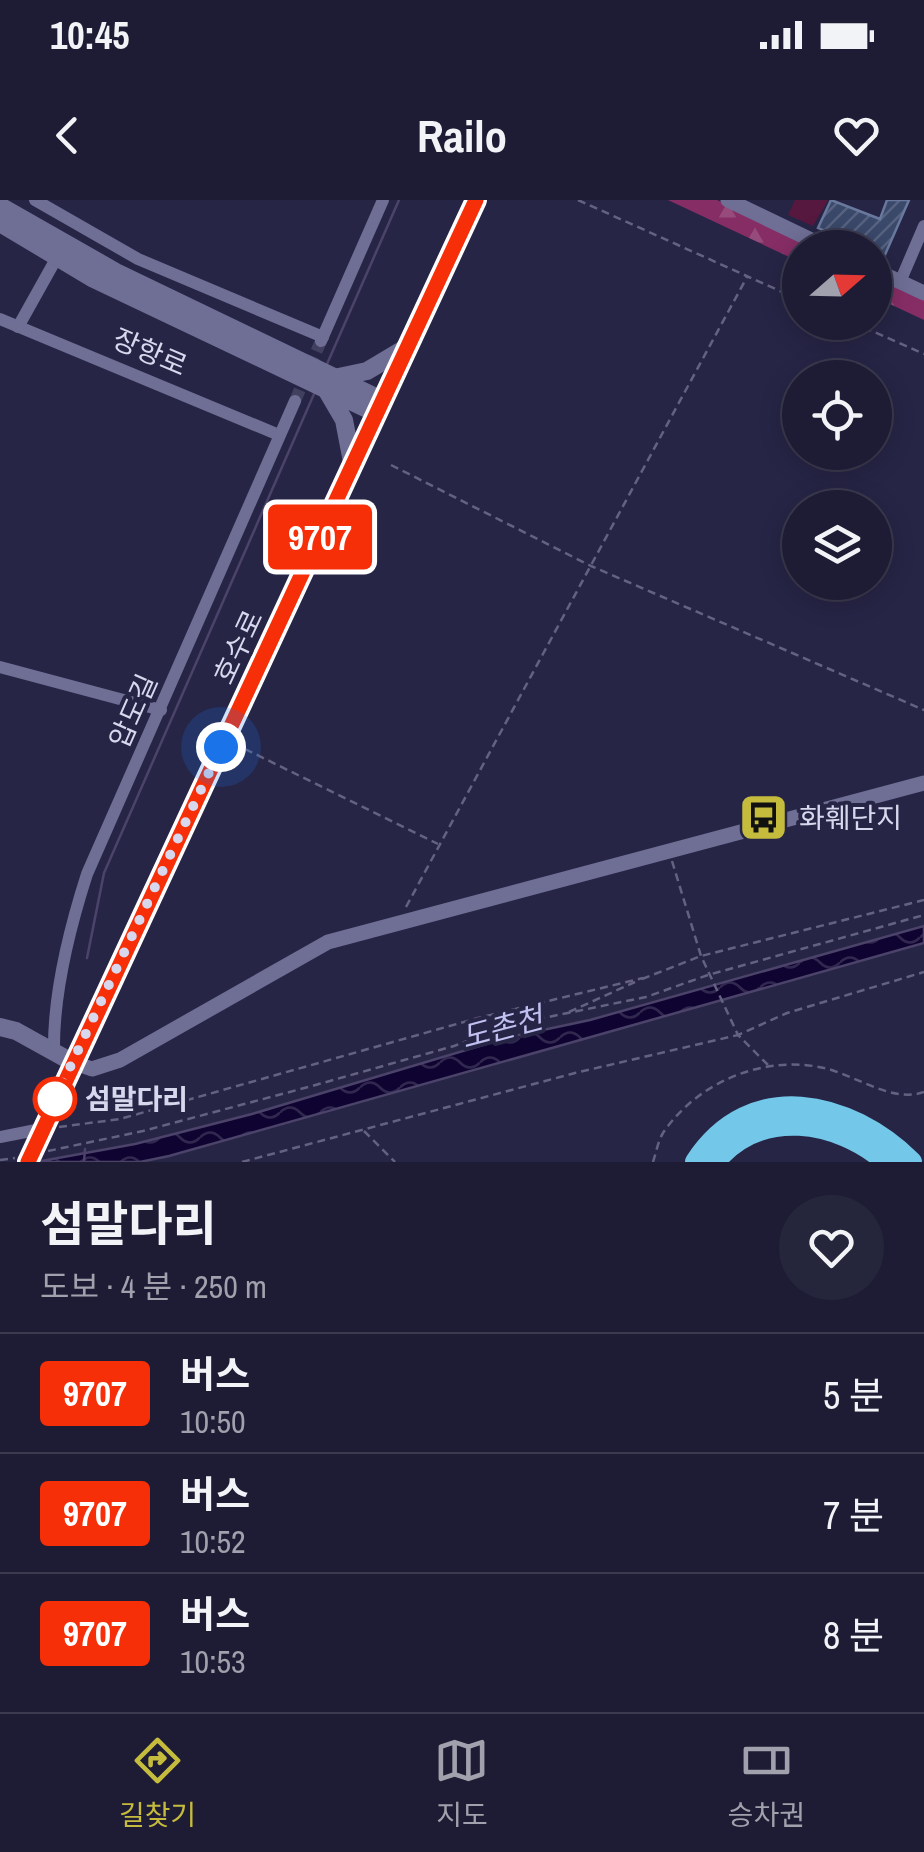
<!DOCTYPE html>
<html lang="ko">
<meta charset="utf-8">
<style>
:root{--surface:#1d1c34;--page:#25253c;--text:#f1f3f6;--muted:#a0a1ac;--line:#3b3a4f;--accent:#c5bc3d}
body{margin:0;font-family:"Archivo Narrow","Noto Sans KR",sans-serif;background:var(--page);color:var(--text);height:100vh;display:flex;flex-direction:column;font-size:38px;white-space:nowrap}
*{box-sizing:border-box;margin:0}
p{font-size:32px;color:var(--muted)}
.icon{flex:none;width:55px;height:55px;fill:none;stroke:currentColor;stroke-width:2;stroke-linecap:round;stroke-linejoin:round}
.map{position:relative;height:962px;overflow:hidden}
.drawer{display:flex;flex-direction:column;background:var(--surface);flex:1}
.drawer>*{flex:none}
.badge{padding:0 20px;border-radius:8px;font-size:35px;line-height:65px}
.needle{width:65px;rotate:70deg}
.tools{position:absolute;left:782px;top:30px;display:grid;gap:20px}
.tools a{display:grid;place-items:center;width:110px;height:110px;border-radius:50%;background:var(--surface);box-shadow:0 5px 25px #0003,0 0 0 2px var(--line);font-size:50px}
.you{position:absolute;width:50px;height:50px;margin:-25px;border:8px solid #fff;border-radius:50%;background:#1a73e8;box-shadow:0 0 0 15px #1a73e833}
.map>.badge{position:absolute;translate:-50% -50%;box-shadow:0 0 0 5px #fff}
.round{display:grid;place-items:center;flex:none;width:105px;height:105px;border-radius:52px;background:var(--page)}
.summary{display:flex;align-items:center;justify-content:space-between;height:170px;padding:0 40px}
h1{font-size:48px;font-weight:700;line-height:75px}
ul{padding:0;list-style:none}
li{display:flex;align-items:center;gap:30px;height:120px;padding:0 40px;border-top:2px solid var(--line)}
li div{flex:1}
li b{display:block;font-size:38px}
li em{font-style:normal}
li .badge{min-width:110px;font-weight:700;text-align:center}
.status{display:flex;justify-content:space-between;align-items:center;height:70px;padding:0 50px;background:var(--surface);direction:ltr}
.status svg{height:28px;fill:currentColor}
header{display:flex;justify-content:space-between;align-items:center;height:130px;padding:0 40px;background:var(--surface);font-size:45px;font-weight:700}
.tabs{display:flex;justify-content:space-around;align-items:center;height:140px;border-top:2px solid var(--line);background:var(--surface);font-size:28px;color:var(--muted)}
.tabs a{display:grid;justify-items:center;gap:5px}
.tabs .active{color:var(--accent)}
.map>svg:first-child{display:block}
</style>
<div class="status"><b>10:45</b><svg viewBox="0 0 49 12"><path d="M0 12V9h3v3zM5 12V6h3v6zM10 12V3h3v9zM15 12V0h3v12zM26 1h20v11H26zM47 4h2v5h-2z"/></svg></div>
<header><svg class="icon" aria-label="back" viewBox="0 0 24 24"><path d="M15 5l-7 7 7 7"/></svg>Railo<svg class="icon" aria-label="heart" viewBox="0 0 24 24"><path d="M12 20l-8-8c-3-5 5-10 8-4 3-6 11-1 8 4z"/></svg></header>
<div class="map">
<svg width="924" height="962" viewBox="0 0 924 962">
<defs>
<pattern id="forest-firs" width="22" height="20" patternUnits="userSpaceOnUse" patternTransform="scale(2.5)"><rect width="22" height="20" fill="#872d66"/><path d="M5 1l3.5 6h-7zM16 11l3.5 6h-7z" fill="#974b7c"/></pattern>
<pattern id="water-waves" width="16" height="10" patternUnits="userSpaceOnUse" patternTransform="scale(2.5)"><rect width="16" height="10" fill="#0f0431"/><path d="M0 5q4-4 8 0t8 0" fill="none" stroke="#31284f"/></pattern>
<pattern id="building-hatch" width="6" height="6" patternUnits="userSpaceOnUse" patternTransform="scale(2.5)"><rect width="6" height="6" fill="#3a486a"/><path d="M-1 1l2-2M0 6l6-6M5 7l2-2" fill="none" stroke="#566280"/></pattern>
</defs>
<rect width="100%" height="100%" fill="#272546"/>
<!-- green -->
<path fill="#56183f" d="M795,0H828L813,26L788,15Z"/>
<!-- forest -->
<g fill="url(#forest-firs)">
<path d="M668,0H717L816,47L800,48V62Z"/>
<path d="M875,76L924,100V120L875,97Z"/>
</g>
<!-- water -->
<path fill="url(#water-waves)" stroke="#4b4369" stroke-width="2.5" d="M924,726V743L169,956L140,962H36L135,944L252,914L510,837L590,820Z"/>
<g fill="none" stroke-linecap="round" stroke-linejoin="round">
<!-- stream -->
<g stroke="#4b4369" stroke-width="2.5">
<path d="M327,164L399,0"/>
<path d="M87,758L104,673L314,194"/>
<path d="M84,962L85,949"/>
</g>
</g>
<!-- building -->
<path fill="url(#building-hatch)" stroke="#69799e" stroke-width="2.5" d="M831,0L880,19L887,0H909L884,57L875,53V48H862L818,28Z"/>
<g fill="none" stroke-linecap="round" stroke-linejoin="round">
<!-- minor-tunnel -->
<path stroke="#41405f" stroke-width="12" stroke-dasharray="12 6" stroke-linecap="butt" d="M295,201L321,141"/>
<!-- path -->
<g stroke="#646280" stroke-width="2.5" stroke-dasharray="8 5" stroke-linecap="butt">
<path d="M578,0L800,100"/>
<path d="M852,122L924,154"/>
<path d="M391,265L591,366L924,510"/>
<path d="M245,549L438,644"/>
<path d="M672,661L701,756L738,835"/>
<path d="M406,707L747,77"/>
<path d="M642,779L701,756L924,700"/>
<path d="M569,812L635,782"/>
<path d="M768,865L738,835L787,813L924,772"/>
<path d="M59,927L120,919L478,818L643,778"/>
<path d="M364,931L395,962"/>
<path d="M48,951L143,931L312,886L454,846L509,825L646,797L708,775L924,715"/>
<path d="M0,960L15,958"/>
<path d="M242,962L575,873L738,835"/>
<path d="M653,962C656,953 658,941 663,933C698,881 767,853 828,869C858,877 893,903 924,892"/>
</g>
<!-- minor -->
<g stroke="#6f6e95" stroke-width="12">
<path d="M35,0L138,59L323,137"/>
<path d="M900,82L924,26"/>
<path d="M0,119L279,235"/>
<path d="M18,127L56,59"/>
<path d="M321,141L383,0"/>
<path d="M0,467L161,510"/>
<path d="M54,852C53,793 69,730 87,674L295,201"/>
<path d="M0,937L41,929"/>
</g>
<!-- tertiary -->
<g stroke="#6f6e95" stroke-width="15">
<path d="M728,0L828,48"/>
<path d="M875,70L924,93"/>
<path d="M72,862L92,869L120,860L328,742L924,583"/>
</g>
<!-- secondary -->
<g stroke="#6f6e95" stroke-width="18">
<path d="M0,6L116,72L384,201"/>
<path d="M0,23L92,78L378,214"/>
<path d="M334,178L367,171L409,146"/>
<path d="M327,191L344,220L353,267"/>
<path d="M0,827L16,831L72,862"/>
<path d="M28,962L476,0"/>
</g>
<!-- motorway -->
<g stroke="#73c8e9" stroke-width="22">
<path d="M696,962C751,878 849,901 911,962"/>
<path d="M714,962C761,906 837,919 887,962"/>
</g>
</g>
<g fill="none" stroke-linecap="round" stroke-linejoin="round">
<defs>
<path id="line" d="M28,962L476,0"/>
</defs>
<!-- line casing -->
<use href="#line" stroke="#fff" stroke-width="22"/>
<!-- line -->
<use href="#line" stroke="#f72f08" stroke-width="15"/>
<!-- walk -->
<path stroke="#d7d7ed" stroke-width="10" stroke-dasharray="0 18" d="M55,899L221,547"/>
</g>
<!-- icons -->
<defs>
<symbol id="bus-square" viewBox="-11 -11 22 22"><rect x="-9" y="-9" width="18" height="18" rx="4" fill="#c5bc3d" stroke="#272546"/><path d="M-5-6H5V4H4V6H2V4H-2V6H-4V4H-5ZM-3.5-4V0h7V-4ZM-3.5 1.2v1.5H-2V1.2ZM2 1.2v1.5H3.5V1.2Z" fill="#111"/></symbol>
</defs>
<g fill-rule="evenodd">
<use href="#bus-square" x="736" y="590" width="55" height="55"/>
</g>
<!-- markers -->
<circle fill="#fff" stroke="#f72f08" stroke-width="5" cx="55" cy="899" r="20"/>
<g text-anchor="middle" stroke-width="8" stroke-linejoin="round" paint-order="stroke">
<!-- street labels -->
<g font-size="28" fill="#d7d7ed" stroke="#272546">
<text transform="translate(150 152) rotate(23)" y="10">장항로</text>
<text transform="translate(238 447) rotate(-65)" y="10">호수로</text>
<text transform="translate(133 511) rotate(-66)" y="10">압도길</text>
</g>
<!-- poi labels -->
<g font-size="28" fill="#d7d7ed" stroke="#272546" text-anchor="start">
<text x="799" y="628">화훼단지</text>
</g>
<!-- stop labels -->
<g font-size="28" font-weight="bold" fill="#d7d7ed" stroke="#272546" text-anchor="start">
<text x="85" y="909">섬말다리</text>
</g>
<!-- water labels -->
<g font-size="30" font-style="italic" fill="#c1c1f1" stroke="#272546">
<text transform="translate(502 828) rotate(-15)" y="10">도촌천</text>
</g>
</g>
</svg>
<div class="tools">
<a><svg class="needle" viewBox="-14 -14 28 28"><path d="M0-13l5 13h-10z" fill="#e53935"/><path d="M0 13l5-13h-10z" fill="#a0a1ac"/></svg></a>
<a><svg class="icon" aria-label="locate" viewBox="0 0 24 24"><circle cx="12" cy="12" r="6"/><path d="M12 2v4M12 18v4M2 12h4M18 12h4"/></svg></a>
<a><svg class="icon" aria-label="layers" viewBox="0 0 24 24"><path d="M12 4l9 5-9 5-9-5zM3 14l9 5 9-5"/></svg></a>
</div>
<div class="you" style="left:221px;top:547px"></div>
<b class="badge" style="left:320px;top:337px;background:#f72f08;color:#fff">9707</b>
</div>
<section class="drawer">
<div class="summary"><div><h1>섬말다리</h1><p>도보 · 4 분 · 250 m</p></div><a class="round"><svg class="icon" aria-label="heart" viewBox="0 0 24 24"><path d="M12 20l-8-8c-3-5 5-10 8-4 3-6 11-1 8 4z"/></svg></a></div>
<ul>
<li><span class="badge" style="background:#f72f08;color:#fff">9707</span><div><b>버스</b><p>10:50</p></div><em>5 분</em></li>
<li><span class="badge" style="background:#f72f08;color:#fff">9707</span><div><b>버스</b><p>10:52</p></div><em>7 분</em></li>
<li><span class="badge" style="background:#f72f08;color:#fff">9707</span><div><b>버스</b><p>10:53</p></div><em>8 분</em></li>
</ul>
</section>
<nav class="tabs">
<a class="active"><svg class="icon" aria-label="directions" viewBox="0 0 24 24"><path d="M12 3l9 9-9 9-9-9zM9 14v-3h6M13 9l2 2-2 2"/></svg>길찾기</a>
<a><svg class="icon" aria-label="map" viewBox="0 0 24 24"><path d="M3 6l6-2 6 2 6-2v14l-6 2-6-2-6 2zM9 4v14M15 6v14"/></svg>지도</a>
<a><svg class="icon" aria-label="tickets" viewBox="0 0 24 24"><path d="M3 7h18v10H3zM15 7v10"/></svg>승차권</a>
</nav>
